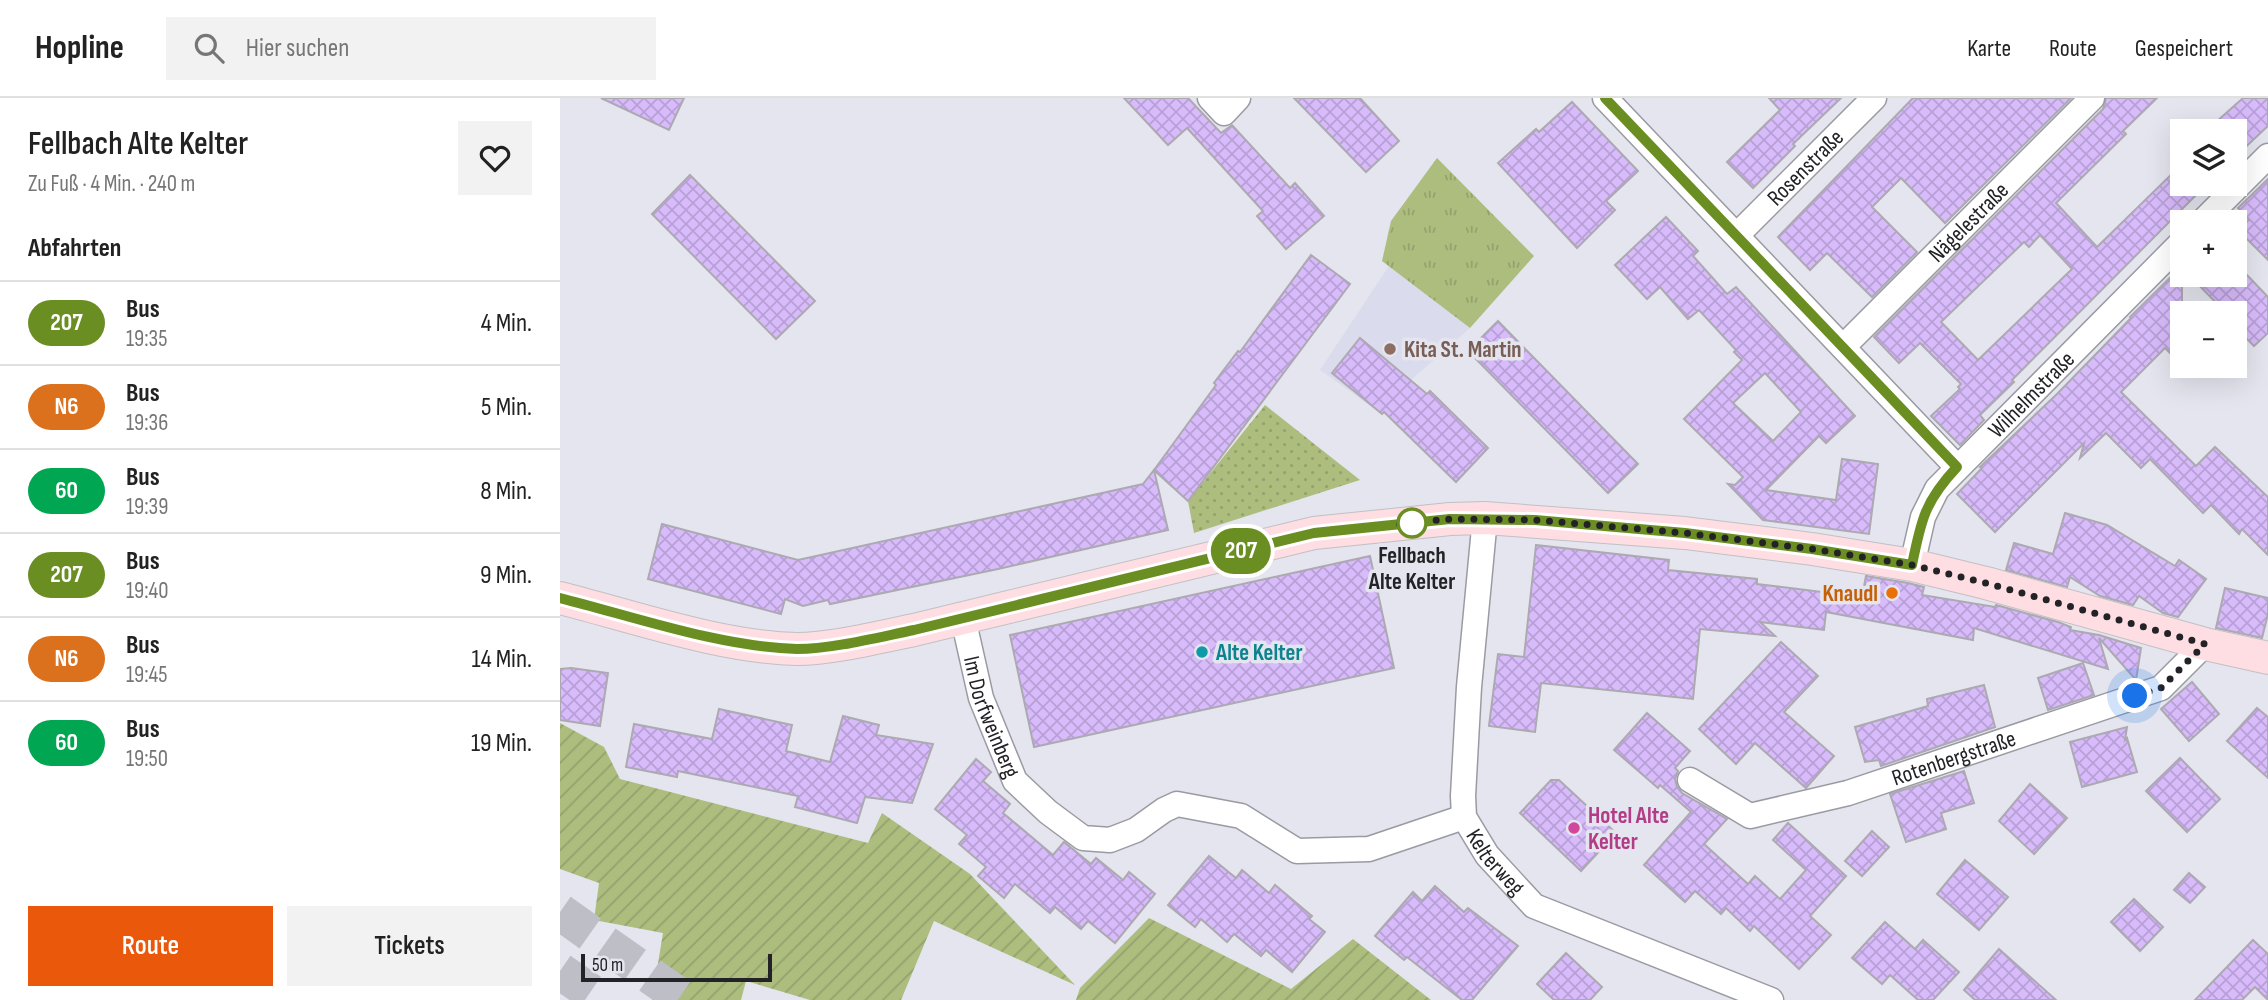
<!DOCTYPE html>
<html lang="de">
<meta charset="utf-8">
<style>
:root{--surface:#fff;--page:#f2f2f2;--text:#222;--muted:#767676;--line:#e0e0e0;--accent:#ea580c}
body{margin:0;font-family:"Sofia Sans Condensed",sans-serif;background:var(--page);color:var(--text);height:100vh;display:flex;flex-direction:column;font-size:26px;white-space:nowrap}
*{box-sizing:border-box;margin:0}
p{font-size:23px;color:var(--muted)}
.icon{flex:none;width:38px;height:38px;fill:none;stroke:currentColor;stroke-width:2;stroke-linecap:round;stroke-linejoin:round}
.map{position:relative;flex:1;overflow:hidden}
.details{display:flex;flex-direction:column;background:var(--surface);width:560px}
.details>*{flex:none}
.badge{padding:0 14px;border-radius:23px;font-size:24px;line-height:46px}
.buttons{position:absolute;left:1610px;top:21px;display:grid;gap:14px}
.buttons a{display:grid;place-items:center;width:77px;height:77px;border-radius:0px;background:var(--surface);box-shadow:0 7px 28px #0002;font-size:35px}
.scale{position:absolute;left:21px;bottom:18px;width:191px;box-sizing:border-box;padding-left:7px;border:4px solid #232327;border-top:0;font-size:19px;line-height:24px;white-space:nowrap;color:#232327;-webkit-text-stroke:5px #e4e5ee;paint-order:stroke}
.you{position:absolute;width:35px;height:35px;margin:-18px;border:5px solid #fff;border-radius:50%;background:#1a73e8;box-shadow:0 0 0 10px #1a73e833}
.map>.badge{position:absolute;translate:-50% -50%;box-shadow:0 0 0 4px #fff}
h2{padding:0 28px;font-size:26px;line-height:63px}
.round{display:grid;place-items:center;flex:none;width:74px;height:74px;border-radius:0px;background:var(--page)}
.headline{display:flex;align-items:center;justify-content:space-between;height:119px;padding:0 28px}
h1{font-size:33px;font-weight:600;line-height:52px}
.primary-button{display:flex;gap:14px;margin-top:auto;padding:14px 28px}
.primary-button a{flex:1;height:80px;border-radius:0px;background:var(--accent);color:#fff;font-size:28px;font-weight:600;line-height:80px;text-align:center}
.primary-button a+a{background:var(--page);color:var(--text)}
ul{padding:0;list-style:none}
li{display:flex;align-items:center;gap:21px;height:84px;padding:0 28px;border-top:2px solid var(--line)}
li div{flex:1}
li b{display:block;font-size:26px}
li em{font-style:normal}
li .badge{min-width:77px;font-weight:700;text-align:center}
header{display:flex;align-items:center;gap:42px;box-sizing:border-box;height:98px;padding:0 35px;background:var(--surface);border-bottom:2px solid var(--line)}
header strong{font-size:33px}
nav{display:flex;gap:38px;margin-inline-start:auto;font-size:24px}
.search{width:490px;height:63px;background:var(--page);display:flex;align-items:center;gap:18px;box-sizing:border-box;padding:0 24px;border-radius:0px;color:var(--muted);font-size:26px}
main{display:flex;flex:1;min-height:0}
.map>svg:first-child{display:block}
</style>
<header>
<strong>Hopline</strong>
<div class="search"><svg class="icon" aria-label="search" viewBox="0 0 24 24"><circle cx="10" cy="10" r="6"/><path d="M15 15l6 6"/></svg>Hier suchen</div>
<nav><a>Karte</a><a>Route</a><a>Gespeichert</a></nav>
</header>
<main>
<section class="details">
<div class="headline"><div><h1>Fellbach Alte Kelter</h1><p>Zu Fuß · 4 Min. · 240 m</p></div><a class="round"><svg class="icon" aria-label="heart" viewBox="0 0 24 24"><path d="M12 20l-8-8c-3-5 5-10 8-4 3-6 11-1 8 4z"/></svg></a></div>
<h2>Abfahrten</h2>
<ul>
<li><span class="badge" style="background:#6b8e23;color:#fff">207</span><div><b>Bus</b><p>19:35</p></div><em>4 Min.</em></li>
<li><span class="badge" style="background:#db711d;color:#fff">N6</span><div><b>Bus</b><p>19:36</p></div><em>5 Min.</em></li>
<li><span class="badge" style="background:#00a651;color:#fff">60</span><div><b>Bus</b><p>19:39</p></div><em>8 Min.</em></li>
<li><span class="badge" style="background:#6b8e23;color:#fff">207</span><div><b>Bus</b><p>19:40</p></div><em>9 Min.</em></li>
<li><span class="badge" style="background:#db711d;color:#fff">N6</span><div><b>Bus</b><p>19:45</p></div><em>14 Min.</em></li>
<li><span class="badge" style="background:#00a651;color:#fff">60</span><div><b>Bus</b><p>19:50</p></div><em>19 Min.</em></li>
</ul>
<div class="primary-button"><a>Route</a><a>Tickets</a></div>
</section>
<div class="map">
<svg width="1708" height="902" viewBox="0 0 1708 902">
<defs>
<pattern id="grass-dots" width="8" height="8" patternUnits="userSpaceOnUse" patternTransform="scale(1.75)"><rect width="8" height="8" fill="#acbd7e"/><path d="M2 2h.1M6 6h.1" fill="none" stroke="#94a26d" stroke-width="1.8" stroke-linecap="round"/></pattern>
<pattern id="park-tufts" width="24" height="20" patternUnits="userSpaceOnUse" patternTransform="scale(1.75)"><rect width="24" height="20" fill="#acbd7e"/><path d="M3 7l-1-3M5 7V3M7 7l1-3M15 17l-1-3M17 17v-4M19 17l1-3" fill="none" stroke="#94a26d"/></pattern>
<pattern id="garden-furrows" width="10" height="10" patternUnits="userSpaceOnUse" patternTransform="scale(1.75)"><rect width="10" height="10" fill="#acbd7e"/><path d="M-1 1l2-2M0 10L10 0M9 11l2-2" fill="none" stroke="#94a26d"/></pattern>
<pattern id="building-cross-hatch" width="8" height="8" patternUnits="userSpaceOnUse" patternTransform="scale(1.75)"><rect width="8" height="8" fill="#d7bbfa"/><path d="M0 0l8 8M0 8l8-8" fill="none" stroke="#b8a0d6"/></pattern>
</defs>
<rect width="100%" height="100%" fill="#e4e5ee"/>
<!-- built -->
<path fill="#dadbec" d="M829,168L910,230L851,282L822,316L760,272Z"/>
<!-- grass -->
<path fill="url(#grass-dots)" d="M705,307L800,382L634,435L628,403Z"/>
<!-- park -->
<path fill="url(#park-tufts)" d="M877,60L974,158L910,230L822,163L831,123Z"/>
<!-- garden -->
<g fill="url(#garden-furrows)">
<path d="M0,625L44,649L60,681L308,745L322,715L410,776L515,887L374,823L341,902H250L186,883L181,902H92L103,835L34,822L39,785L0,771Z"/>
<path d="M589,820L731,891L793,841L871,902H516L520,890Z"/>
</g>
<!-- building -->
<g fill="url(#building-cross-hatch)" stroke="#aca9b1" stroke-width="2" fill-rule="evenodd">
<path d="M41,0H124L109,32Z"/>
<path d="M564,0H628L661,35L672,27L730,90L735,85L764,118L726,151L697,118L703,113L627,30L608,47Z"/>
<path d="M734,0H800L839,43L806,74Z"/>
<path d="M1209,0H1281L1233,46L1235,48L1193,90L1167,64L1220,12Z"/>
<path d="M1353,0H1511L1385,125L1341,80L1312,109L1357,154L1312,199L1267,155L1250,172L1218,139Z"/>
<path d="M1546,0H1597L1563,33L1566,36L1496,105L1537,149L1622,66V86H1647L1452,282L1454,284L1420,317L1424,322L1400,347L1371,318L1400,291L1398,289L1401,286L1360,245L1339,265L1314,239L1543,11ZM1480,137L1512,171L1418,262L1381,224L1464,144L1469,149Z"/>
<path d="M1683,0H1708V28L1675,59V33H1646Z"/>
<path d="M1012,4L1078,73L1046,103L1055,112L1017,150L938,65L976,31L979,34Z"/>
<path d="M130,77L255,203L216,241L92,116Z"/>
<path d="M1708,81V162L1678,132L1689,122L1678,110Z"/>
<path d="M1106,119L1138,153L1133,158L1167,196L1176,189L1295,318L1266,345L1259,338L1206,392L1276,402L1282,361L1318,366L1309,436L1203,422L1168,386L1175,387L1183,379L1124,321L1182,262L1174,254L1176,252L1139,212L1128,221L1100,189L1087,201L1055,167ZM1205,275L1241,314L1213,343L1173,305Z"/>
<path d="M751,157L790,186L628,403L594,372L656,287L654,285L678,253L680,254Z"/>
<path d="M1622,168V267L1605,250L1561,294L1636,368L1655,349L1708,399V457L1682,431L1679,436L1651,407L1643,415L1590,361L1581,370L1546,335L1520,360L1524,345L1435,434L1397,396L1422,370L1420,369L1497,296L1571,220L1570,219Z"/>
<path d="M1629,177H1687L1708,199V235L1694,248L1684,238L1675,248V215H1666Z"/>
<path d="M938,223L1078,366L1048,395L908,253Z"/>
<path d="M800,240L867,296L870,293L928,350L896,384L824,314L822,316L772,275Z"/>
<path d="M594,372L608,432L438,471L270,506L268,502L243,508L225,501L221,516L88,481L102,426L238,462L583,386Z"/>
<path d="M1505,415L1547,427L1615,468L1619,462L1646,481L1618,519L1603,515L1579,498L1573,507L1540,498L1510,479L1507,489L1446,472L1454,445L1493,456Z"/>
<path d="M976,447L1109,462L1108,472L1197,481V486L1302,499L1306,478L1348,485L1364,489L1362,497L1435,509L1436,507L1498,524L1511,529L1510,532L1539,537L1581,550L1576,582L1539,540L1548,571L1414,530L1413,542L1266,514L1264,532L1200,524L1215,538L1140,531L1133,601L981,585L975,634L929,628L938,556L964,559Z"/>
<path d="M810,458L834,570L474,649L450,537Z"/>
<path d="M1665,490L1708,500V516L1702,540L1656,530Z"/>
<path d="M1221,544L1258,578L1224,614L1274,658L1246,690L1195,645L1176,666L1139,631Z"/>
<path d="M1523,565L1534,597L1488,612L1478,580Z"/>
<path d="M11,570L48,575L40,628L0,622V571Z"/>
<path d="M1632,584L1659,616L1629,643L1601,611Z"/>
<path d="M1424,587L1435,629L1321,668L1319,662L1305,664L1295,629L1368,608L1367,601Z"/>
<path d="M1697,610L1708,619V680L1667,643Z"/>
<path d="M159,611L232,627L226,653L270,664L283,618L319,627L316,637L373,646L352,705L305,699L297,725L235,709L238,698L118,673L117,679L66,669L74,626L152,641Z"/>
<path d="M1087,615L1130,653L1115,670L1118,673L1115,681L1117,689L1122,695L1167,721L1144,746L1188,786L1195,778L1220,801L1246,772L1213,742L1228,725L1286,778L1250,818L1271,837L1239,871L1194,828L1190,833L1166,810L1161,816L1135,793L1125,804L1084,767L1131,714L1100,687L1098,690L1054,652Z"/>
<path d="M1567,629L1565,642L1567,640L1577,674L1522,689L1510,644Z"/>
<path d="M1620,660L1660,701L1627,734L1586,693Z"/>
<path d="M416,661L431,674L423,683L450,706L443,715L493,757L504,744L531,766L536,760L563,782L569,774L595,796L555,845L528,823L521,831L495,809L490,815L455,786L444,800L418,778L426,769L399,746L407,737L375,711Z"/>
<path d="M1404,673L1414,705L1381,715L1386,731L1346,744L1330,696Z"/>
<path d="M991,682H999L1056,735L1021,773L960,715Z"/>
<path d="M1470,686L1507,720L1474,756L1439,723Z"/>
<path d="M1312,733L1329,749L1302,778L1285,763Z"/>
<path d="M649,758L676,780L682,772L709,795L715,787L752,818L749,821L765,834L732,874L706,852L701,858L674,836L667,844L641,821L635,829L608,807Z"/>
<path d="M1405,762L1448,799L1419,832L1377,796Z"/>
<path d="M1629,775L1645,789L1630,805L1614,792Z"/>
<path d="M875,788L904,814L908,810L958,848L912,902H902L847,859L844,862L815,838L853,794L862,803Z"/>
<path d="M1574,801L1603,829L1580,853L1551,824Z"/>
<path d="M1325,824L1355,851L1363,842L1399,874L1373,902H1358L1330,877L1322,886L1292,860Z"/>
<path d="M1693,842L1708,856V902L1695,889L1682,902H1635Z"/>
<path d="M1439,851L1496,902H1415L1404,892Z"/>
<path d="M1006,855L1042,889L1030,902H994L977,886Z"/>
</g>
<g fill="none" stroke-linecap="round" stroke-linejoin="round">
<!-- highway-tunnel -->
<g stroke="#bdbec6" stroke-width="37" stroke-dasharray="37 18" stroke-linecap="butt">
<path d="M0,814L125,902"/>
<path d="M0,873L42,902"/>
</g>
<defs>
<g id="minor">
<path d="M650,0L664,15L678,0"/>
<path d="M1045,0L1397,369"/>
<path d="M1642,124L1708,58"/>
<path id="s1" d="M1177,137L1314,0"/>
<path id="s2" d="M1283,249L1532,0"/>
<path id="s3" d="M925,420L909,589L903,698L904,719L927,757L974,808L1211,902"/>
<path id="s4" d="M1352,467L1363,419L1377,391L1622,144"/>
<path id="s5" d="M403,520L421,600L455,683L488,714L523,740L550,742L576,732L604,712L617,706L681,718L737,753L809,751L904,719"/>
<path id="s6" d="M1130,682L1190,718L1288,695L1601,590L1645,546"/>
</g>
<path id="major" d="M0,500C75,519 160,549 237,551C271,551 320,539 354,532L754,435L890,421L925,420L1125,435L1252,451L1352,467L1426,485L1645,546L1708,560"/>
</defs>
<!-- minor casing -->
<use href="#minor" stroke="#9a9aa3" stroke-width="27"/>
<!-- major casing -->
<use href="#major" stroke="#c1c1c3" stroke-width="34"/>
<!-- minor -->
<use href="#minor" stroke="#fff" stroke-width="24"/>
<!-- major -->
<use href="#major" stroke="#fedde3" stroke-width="32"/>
</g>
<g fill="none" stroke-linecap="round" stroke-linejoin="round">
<defs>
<path id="line" d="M0,500C75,519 161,549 237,551C272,551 319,539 354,532L754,435L890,421L975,422L1125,435L1252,451L1352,467C1361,422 1365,403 1397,369L1045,0"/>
</defs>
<!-- line casing -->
<use href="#line" stroke="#fff" stroke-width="16"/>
<!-- line -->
<use href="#line" stroke="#6b8e23" stroke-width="10"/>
<!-- walk -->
<path stroke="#232327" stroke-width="7" stroke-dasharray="0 12.6" d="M852,425L839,426L890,421L975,422L1125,435L1252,451L1352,467L1426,485L1645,546L1601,590L1575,598"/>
</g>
<!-- markers -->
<circle fill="#8d6e63" stroke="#e4e5ee" stroke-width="2.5" cx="830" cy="251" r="7"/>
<circle fill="#fff" stroke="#6b8e23" stroke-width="3.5" cx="852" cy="425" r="14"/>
<circle fill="#e8710a" stroke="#e4e5ee" stroke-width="2.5" cx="1332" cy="495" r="7"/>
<circle fill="#0f9aa8" stroke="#e4e5ee" stroke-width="2.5" cx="642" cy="554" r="7"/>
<circle fill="#d1479c" stroke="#e4e5ee" stroke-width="2.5" cx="1014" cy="730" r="7"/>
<g text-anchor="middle" stroke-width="7" stroke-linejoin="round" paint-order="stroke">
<!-- street labels -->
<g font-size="23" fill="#232327" stroke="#e4e5ee">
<text dy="8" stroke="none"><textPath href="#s1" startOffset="96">Rosenstraße</textPath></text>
<text dy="8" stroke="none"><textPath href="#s2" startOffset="177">Nägelestraße</textPath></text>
<text dy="8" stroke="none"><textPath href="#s4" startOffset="214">Wilhelmstraße</textPath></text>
<text dy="8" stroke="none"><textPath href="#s5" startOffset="103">Im Dorfweinberg</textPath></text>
<text dy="8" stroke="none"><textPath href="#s6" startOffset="282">Rotenbergstraße</textPath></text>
<text dy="8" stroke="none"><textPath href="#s3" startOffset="355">Kelterweg</textPath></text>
</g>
<!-- education labels -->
<g font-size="23" font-weight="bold" fill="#785e54" stroke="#e4e5ee" text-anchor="start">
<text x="844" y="259">Kita St. Martin</text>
</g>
<!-- stop labels -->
<g font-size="23" font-weight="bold" fill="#232327" stroke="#e4e5ee">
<text x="852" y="465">Fellbach<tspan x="852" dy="26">Alte Kelter</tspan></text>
</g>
<!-- food labels -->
<g font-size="23" font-weight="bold" fill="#c56008" stroke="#e4e5ee" text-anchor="end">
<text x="1318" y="503">Knaudl</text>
</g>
<!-- culture labels -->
<g font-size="23" font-weight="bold" fill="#0d838f" stroke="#e4e5ee" text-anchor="start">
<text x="656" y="562">Alte Kelter</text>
</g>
<!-- hotel labels -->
<g font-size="23" font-weight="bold" fill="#b23c85" stroke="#e4e5ee" text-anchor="start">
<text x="1028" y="725">Hotel Alte<tspan x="1028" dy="26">Kelter</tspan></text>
</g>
</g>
</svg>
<div class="buttons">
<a><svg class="icon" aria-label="layers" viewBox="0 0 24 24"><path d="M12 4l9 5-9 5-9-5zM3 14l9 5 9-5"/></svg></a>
<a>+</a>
<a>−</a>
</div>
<div class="scale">50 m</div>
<div class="you" style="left:1575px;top:598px"></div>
<b class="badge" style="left:681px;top:453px;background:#6b8e23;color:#fff">207</b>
</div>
</main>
